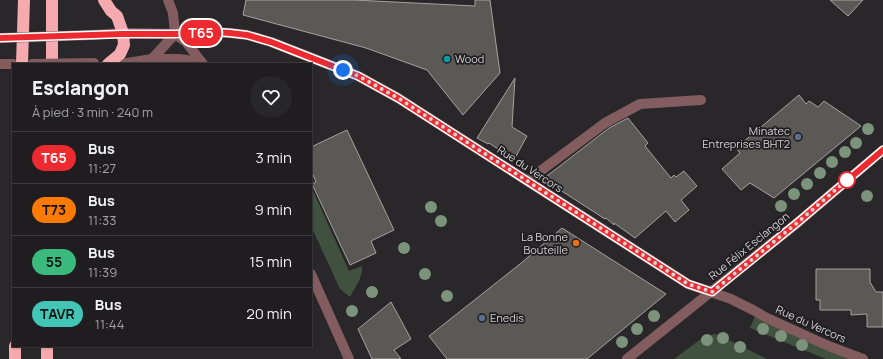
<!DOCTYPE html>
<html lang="fr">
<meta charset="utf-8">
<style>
:root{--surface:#1f1d20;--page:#272629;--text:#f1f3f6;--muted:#a1a2a5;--line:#3c3b3e}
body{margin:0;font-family:Manrope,sans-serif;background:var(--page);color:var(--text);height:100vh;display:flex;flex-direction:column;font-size:15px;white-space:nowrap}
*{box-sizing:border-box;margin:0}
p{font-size:13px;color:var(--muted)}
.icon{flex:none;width:22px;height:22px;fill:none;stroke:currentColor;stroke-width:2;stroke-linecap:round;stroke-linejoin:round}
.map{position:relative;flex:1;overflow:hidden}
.sheet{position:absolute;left:12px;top:63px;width:300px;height:284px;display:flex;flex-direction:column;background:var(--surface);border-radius:0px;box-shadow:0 1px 3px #0004,0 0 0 1px var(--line)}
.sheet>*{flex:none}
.badge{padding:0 8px;border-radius:13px;font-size:14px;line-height:26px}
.you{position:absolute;width:20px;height:20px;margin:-10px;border:3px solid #fff;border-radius:50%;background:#1a73e8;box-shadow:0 0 0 6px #1a73e833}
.map>.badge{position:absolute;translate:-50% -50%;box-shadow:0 0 0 2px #fff}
.round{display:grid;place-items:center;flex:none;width:42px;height:42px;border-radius:21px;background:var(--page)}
.overview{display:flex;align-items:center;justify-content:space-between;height:68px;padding:0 20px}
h1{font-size:19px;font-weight:800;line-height:30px}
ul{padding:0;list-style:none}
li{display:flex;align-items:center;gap:12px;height:52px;padding:0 20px;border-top:1px solid var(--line)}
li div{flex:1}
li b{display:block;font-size:15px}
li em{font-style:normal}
li .badge{min-width:44px;font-weight:700;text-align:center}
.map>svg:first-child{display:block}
</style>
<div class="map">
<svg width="883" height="359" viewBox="0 0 883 359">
<rect width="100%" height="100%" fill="#29272a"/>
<!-- green -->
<g fill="#40513f">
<path d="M311,186L349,271L362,266V272L359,281L350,297L340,289L311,226Z"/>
<path d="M755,316L851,359H826L750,328Z"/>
<path d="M715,334L727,339L767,359H674L705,336Z"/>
</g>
<!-- building -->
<g fill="#5b5956" stroke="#a5a39f">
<path d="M246,0H354L475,6V0H490L500,73L463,115L427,70L366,48L243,15Z"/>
<path d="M830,0H863L848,16Z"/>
<path d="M515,78L512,127L527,136L514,160L489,143L488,144L477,138Z"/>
<path d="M799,95L806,104L809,101L818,107L824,101L861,126L774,198L750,183L741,190L722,169L740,153L736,148Z"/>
<path d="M628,118L648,143L645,146L671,178L674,175L676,177L684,171L697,186L681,200L689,210L675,222L666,211L635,238L614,223V225L606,218L605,219L543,179L609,128Z"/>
<path d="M347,130L394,230L371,241L376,253L350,265L312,184L316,182L311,170V147Z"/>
<path d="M562,228L666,294L587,359H447L429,336L520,264Z"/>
<path d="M816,269H870V282L876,292H883V327H867V314L851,315V310H820V300H816Z"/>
<path d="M391,302L411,339L394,350L401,359H372L358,329Z"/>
</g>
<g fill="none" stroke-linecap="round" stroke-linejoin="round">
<!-- minor -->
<g stroke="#825c5f" stroke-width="10">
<path d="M168,0L173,13L175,34"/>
<path d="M175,34L186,42L203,64"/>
<path d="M93,35L123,33L175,34L214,32L230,33L247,35L271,42L358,76L398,98L688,284L731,299L753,310L767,318L813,339L831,347L863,359"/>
<path d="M152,59L175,34"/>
<path d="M0,64H13"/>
<path d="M121,64L152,59H179L201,62"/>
<path d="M527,181L605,123L640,104L701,100"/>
<path d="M311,274L349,359"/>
<path d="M627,359L797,223L883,150"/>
</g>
<!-- highway -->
<g stroke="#f4aaaf" stroke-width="12">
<path d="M104,0L111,11L117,16L123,33L124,45L120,54L108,64"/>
<path d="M22,64L24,0"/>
<path d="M52,64V0"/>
<path d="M15,359V346"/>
<path d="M47,359V346"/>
</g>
<!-- minor-bridge -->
<g stroke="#825c5f" stroke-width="10">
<path d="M0,38L93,35"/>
<path d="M32,64L94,63"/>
</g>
</g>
<!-- trees -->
<g fill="#7b937a">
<circle cx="868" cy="129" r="6"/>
<circle cx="856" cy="143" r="6"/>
<circle cx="845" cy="152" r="6"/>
<circle cx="832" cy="162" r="6"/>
<circle cx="820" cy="173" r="6"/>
<circle cx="807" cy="184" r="6"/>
<circle cx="794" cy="194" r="6"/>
<circle cx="867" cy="196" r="6"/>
<circle cx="781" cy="206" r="6"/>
<circle cx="431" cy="207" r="6"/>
<circle cx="441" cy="221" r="6"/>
<circle cx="404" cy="248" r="6"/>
<circle cx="425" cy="274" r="6"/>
<circle cx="372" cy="292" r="6"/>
<circle cx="447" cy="296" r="6"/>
<circle cx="352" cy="311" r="6"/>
<circle cx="654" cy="316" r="6"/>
<circle cx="637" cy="329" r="6"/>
<circle cx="763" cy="329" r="6"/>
<circle cx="781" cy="336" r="6"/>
<circle cx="723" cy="338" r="6"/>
<circle cx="707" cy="340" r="6"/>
<circle cx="622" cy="342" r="6"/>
<circle cx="802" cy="345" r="6"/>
<circle cx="740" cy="347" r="6"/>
</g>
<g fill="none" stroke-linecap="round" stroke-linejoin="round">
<defs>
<path id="line" d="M0,38L123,34H175L214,32L230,33L247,35L271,42L358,76L398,98L688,284L712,292L797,223L883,150"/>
</defs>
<!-- line casing -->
<use href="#line" stroke="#fff" stroke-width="9"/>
<!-- line -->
<use href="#line" stroke="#ec2a2f" stroke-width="6"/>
<!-- walk -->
<path stroke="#d3d2d4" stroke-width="4" stroke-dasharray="0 7.2" d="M343,70L358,76L398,98L688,284L712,292L797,223L847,180"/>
</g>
<!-- markers -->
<circle fill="#0f9aa8" stroke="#1f1d20" stroke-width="1.5" cx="447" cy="59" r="4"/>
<g fill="#5c6f8a" stroke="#1f1d20" stroke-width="1.5">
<circle cx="798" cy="137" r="4"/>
<circle cx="482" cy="318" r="4"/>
</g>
<circle fill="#fff" stroke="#ec2a2f" stroke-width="2" cx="847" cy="180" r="8"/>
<circle fill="#e8710a" stroke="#1f1d20" stroke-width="1.5" cx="576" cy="243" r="4"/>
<g text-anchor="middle" stroke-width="3.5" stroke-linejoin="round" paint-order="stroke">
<!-- poi labels -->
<g font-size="11" fill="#d3d2d4" stroke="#1f1d20" text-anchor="start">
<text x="455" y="63">Wood</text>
<text x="790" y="135" text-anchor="end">Minatec<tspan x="790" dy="13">Entreprises BHT2</tspan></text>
<text x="568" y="241" text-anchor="end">La Bonne<tspan x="568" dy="13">Bouteille</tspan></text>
<text x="490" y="322">Enedis</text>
</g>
<!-- street labels -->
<g font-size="11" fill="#d3d2d4" stroke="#1f1d20">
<text transform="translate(530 169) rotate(33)" y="4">Rue du Vercors</text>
<text transform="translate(749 246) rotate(-39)" y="4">Rue Félix Esclangon</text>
<text transform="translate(811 324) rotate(24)" y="4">Rue du Vercors</text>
</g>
</g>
</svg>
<div class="you" style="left:343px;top:70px"></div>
<b class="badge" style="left:201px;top:33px;background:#ec2a2f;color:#fff">T65</b>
<section class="sheet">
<div class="overview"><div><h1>Esclangon</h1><p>À pied · 3 min · 240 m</p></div><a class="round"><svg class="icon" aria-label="heart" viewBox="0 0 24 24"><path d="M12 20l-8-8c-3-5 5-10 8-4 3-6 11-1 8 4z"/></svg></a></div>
<ul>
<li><span class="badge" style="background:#ec2a2f;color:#fff">T65</span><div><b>Bus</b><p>11:27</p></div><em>3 min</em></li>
<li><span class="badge" style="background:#ff7a00;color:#111">T73</span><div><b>Bus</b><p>11:33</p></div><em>9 min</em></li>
<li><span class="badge" style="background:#3bba7d;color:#111">55</span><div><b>Bus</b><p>11:39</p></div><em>15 min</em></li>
<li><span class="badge" style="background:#43c5b5;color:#111">TAVR</span><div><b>Bus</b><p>11:44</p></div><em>20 min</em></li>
</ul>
</section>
</div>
